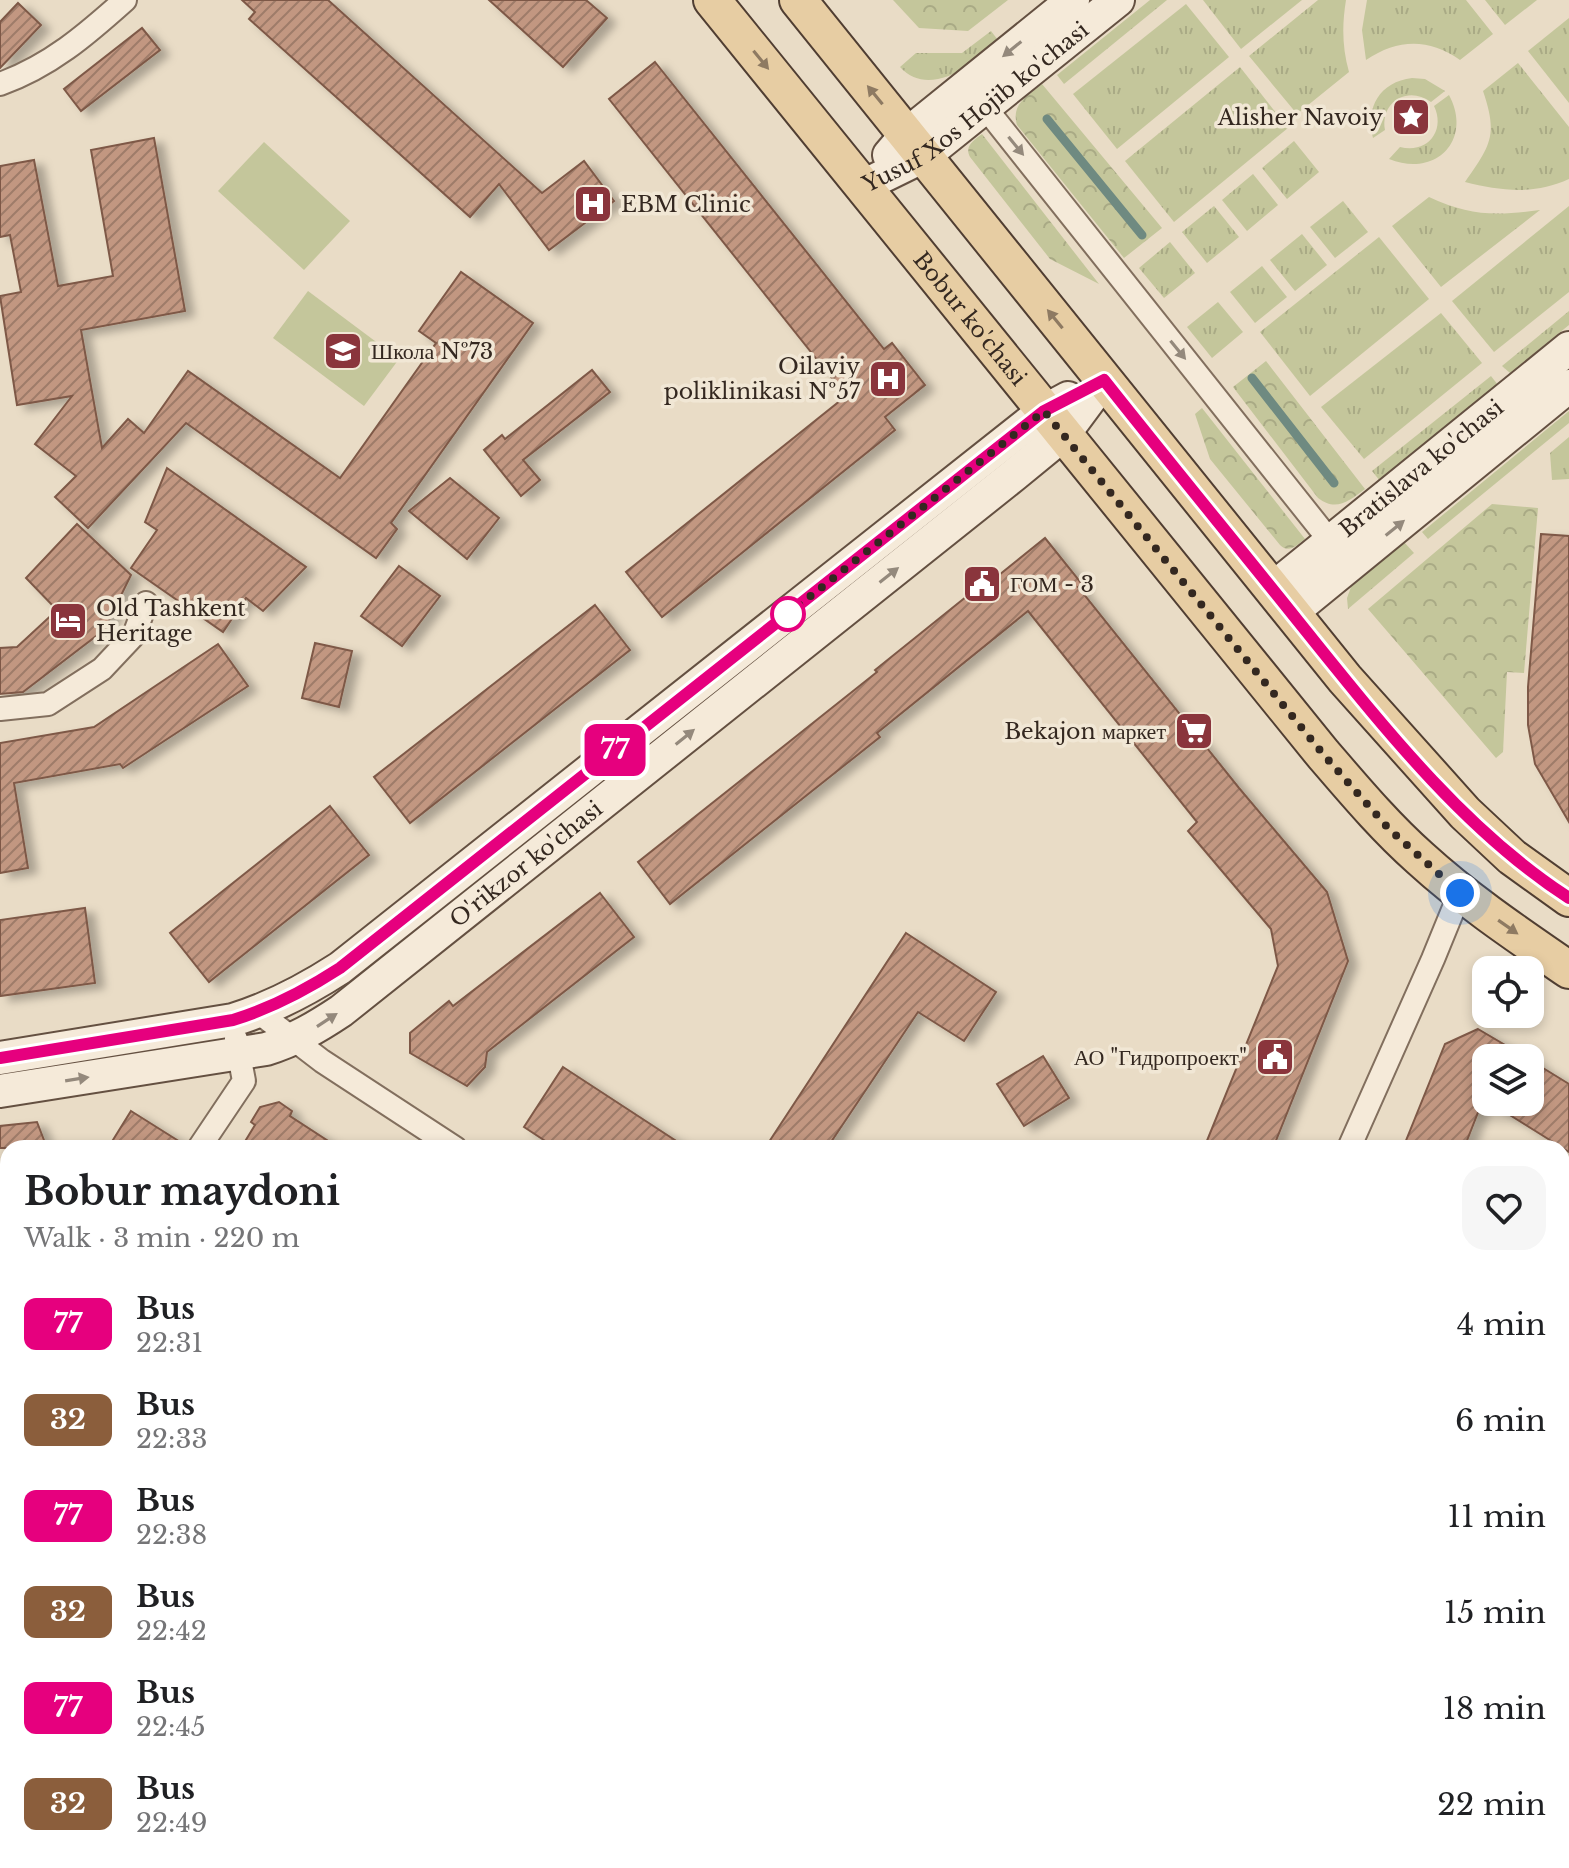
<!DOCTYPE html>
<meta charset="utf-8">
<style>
:root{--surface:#fff;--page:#f6f6f6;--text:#202124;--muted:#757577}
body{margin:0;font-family:"Libre Baskerville",serif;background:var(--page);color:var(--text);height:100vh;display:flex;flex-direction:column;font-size:30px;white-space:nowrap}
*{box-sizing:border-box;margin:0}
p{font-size:26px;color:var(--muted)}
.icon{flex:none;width:44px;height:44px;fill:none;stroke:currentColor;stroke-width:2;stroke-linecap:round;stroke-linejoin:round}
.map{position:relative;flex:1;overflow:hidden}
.details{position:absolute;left:0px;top:1140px;width:1570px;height:728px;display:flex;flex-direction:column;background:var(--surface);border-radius:24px 24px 0 0;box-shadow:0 4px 12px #0003}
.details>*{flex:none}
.badge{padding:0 16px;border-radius:12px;font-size:28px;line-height:52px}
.buttons{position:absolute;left:1472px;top:956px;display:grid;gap:16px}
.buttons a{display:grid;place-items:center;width:72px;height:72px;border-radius:16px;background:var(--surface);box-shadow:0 4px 12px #0003;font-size:40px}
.you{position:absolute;width:40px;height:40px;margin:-20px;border:6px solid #fff;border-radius:50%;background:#1a73e8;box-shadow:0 0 0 12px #1a73e833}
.map>.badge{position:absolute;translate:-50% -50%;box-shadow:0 0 0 4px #fff}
.round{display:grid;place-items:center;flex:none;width:84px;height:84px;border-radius:24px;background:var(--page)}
.head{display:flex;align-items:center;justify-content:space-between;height:136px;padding:0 24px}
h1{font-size:38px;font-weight:700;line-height:60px}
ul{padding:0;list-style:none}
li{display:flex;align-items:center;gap:24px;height:96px;padding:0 24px}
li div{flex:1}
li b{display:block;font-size:30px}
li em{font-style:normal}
li .badge{min-width:88px;font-weight:700;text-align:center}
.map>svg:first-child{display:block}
</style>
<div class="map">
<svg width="1569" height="1868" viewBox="0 0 1569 1868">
<defs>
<pattern id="grass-tufts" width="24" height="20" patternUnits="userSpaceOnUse" patternTransform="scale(2)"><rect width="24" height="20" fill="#c4c69b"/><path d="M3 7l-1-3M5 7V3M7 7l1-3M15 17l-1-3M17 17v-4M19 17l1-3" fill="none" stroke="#a9aa85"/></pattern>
<pattern id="forest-crowns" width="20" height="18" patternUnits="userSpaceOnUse" patternTransform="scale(2)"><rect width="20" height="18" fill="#c4c69b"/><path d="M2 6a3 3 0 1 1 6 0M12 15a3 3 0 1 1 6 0" fill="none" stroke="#a9aa85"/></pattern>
<pattern id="building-hatch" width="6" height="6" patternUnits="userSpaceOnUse" patternTransform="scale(2)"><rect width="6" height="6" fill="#c29781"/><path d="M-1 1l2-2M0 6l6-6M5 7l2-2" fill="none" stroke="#9e7b69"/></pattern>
<filter id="shadow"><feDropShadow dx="9" dy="5" stdDeviation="4" flood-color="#0004"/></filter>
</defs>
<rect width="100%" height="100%" fill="#e9dcc6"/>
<!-- grass -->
<g fill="url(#grass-tufts)">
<path d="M1150,0H1167L1064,84L1057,75Z"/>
<path d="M1203,0H1302L1241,49Z"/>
<path d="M1318,0H1346C1342,25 1342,47 1349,72L1297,114L1249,56Z"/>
<path d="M1367,0H1466L1493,34L1460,60C1428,38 1398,39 1366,60L1362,30Z"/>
<path d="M1485,0H1537L1505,25Z"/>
<path d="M1186,4L1229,57L1117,149L1073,94Z"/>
<path d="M1569,18V103L1528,51Z"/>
<path d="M991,31L1001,44C975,62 930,100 900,67L916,53H962Z"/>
<path d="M1518,63L1569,127V179C1534,195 1501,191 1465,182C1491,145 1498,135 1483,91Z"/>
<path d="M1240,67L1288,128L1174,222L1125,161Z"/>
<path d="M1412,78L1425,79L1445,91L1431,102C1408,85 1380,102 1385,130L1373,138C1365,107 1380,82 1412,78Z"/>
<path d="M1449,95C1473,140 1436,178 1389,159L1400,147C1427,154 1446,131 1434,106Z"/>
<path d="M1294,141L1319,172L1287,199L1262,168Z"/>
<path d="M1253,174L1278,205L1247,231L1222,200Z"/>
<path d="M1429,197C1470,216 1495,216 1540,210L1441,287L1392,226Z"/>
<path d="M1343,201L1368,232L1335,258L1310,227Z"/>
<path d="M1214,206L1239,237L1207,263L1182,232Z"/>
<path d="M1569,206V292L1494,352L1452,301Z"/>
<path d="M1302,234L1327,265L1295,291L1270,260Z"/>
<path d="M1379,237L1429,299L1310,396L1260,332Z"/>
<path d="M1170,242L1195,273L1164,298L1139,268Z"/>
<path d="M1262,266L1287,297L1255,323L1230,292Z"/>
<path d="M1218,302L1243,332L1212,358L1187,327Z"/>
<path d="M1569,311V325L1510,373L1502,366Z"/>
<path d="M1441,313L1482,363L1364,459L1321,407Z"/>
<path d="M1491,376L1498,385L1380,481L1372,471Z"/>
<path d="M1569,411V423L1428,539L1422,532Z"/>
<path d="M1569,437V479L1552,480L1550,453Z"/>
<path d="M1404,542L1414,553L1348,609L1347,598L1351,587Z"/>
</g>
<!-- forest -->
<g fill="url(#forest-crowns)">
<path d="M893,0H1008L968,31L919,28Z"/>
<path d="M1042,84L1162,228L1124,258L1017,125C1011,104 1027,96 1042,84Z"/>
<path d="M982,134L1099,284L1050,259L970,157C964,146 974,140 982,134Z"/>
<path d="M1266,361L1365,489C1349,501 1336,512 1318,498L1233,387Z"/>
<path d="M1202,408L1305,539C1297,545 1289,554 1280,545L1210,459L1195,414Z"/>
<path d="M1492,504L1538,508L1524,673L1507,672L1503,752L1496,758L1368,609Z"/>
</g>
<!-- pitch -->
<g fill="#c4c69b">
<path d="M264,142L350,221L304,270L218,191Z"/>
<path d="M308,291L399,359L364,406L273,338Z"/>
</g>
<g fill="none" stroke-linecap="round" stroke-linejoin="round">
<!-- stream -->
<g stroke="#6f8a81" stroke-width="9">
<path d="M1047,119L1142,235"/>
<path d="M1252,378L1334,483"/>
</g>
</g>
<!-- building -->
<g fill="url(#building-hatch)" stroke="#7e5947" stroke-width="2" filter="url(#shadow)">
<path d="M242,0H328L542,193L584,161L614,201L549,250L499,184L470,217L249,19L255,12Z"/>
<path d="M489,0H586L607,18L563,67Z"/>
<path d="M18,3L41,25L0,68V22Z"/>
<path d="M142,28L160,50L81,111L64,89Z"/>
<path d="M655,62L884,349L892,343L925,385L885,417L895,430L662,617L626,572L846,396L609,99Z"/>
<path d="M154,138L185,311L81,330L102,448L128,419L144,433L188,371L340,478L436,343L419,331L461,272L533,323L391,523L397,529L376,558L186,423L88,528L55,497L76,476L35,444L72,396L17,405L0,296L21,292L10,235L0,237V166L34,160L58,286L113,276L91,150Z"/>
<path d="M592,370L610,392L523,460L540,480L521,496L484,450L502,435L505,439Z"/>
<path d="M167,468L306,567L263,611L246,598L223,632L131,568L157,530L145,522Z"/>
<path d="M450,478L499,518L467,559L409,511Z"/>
<path d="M77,524L131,575L104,630L23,692L0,694V648L17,647L57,610L26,578Z"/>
<path d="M1541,534L1569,536V822L1535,764L1528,725V687Z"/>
<path d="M1045,538L1082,584L1078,587L1239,788L1327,892L1348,961L1273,1148H1204L1278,966L1271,929L1188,831L1197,822L1028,611L877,733L880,737L670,904L638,862L877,672L875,670L997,572L999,575Z"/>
<path d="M399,566L440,596L402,646L361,616Z"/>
<path d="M595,605L630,650L410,823L374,777Z"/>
<path d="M315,643L352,651L339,707L302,698Z"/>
<path d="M218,644L248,686L123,768L120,764L14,783L28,868L0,873V743L94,727Z"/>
<path d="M330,806L369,855L209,982L170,933Z"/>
<path d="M600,893L634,937L487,1052L485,1067L467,1086L410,1053V1033L449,1001L453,1006Z"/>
<path d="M85,908L95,983L0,996V920Z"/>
<path d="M906,933L996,992L964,1041L918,1012L827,1148H765Z"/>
<path d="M1478,1029L1527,1058H1486V1092L1464,1148H1403L1445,1044Z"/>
<path d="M1043,1056L1069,1098L1024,1126L997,1084Z"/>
<path d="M1530,1060L1569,1084V1152L1489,1102H1530Z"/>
<path d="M563,1067L687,1148H556L524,1127Z"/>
<path d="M279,1102L292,1111L290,1116L339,1148H241L255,1125L251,1122L260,1107Z"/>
<path d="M131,1111L185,1145V1148H108Z"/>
<path d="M37,1122L47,1148H0V1126Z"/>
</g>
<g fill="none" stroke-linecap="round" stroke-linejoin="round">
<defs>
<g id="minor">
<path d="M0,84C50,66 86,35 125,0"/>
<path d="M976,96L1338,551"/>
<path d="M0,709L48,704L102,669L134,635L146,603"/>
<path d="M258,1012L322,1061L455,1148"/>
<path d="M199,1148L244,1081L236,1039"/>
<path d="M1349,1148L1433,959L1460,893"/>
<path d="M0,1443L8,1431"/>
<path d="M931,1860L943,1868"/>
<path d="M1504,1860L1516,1868"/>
<path d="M129,1868L134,1860"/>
<path d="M599,1868L604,1860"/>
<path d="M967,1868L973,1860"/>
</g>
<g id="secondary">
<path d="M889,155L906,135L1073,0"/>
<path id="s1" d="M863,186L924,156L1118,0"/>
<path id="s2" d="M1272,589L1569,348"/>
<path d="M1291,613L1569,386"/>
<path d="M0,1058L233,1020C272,1008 306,990 340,968L1044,411L1068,398"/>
<path id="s3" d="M0,1091L266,1049C295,1040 317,1027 341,1011L1014,475L1064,434L1104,380"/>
</g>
<g id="primary">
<path id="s4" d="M712,0L1323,754C1354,790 1385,827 1420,858C1466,900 1518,935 1569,970"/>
<path d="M798,0L1345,679L1465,813L1512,857L1569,898"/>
</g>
</defs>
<!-- minor casing -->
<use href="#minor" stroke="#826f5e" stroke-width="26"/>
<!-- secondary casing -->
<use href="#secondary" stroke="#645041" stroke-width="36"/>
<!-- primary casing -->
<use href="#primary" stroke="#503e32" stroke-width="40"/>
<!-- minor -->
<use href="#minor" stroke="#f5ead9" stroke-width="22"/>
<!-- secondary -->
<use href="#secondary" stroke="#f5ead9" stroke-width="32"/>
<!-- primary -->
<use href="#primary" stroke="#e7cda3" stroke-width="36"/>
</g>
<!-- one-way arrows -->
<defs><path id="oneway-solid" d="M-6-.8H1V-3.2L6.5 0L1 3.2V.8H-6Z" transform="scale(2)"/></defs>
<g fill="#94897c">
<use href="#oneway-solid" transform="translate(1012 49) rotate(141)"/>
<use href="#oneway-solid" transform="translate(1016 146) rotate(51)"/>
<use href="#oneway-solid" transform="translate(1178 350) rotate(51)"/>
<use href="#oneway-solid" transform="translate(1395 528) rotate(-39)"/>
<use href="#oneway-solid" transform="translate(889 575) rotate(-38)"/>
<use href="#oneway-solid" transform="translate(685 737) rotate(-39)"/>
<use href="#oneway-solid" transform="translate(327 1020) rotate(-33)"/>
<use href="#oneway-solid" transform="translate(77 1079) rotate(-9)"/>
</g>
<g fill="#8e7a62">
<use href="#oneway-solid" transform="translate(761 60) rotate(51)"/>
<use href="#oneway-solid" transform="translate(875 95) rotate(-129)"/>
<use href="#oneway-solid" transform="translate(1055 319) rotate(-129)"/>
<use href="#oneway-solid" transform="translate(1508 927) rotate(35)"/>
</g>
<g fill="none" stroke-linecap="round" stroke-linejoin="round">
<defs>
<path id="line" d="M0,1058L233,1020C272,1008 306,990 340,968L1044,411L1104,380C1168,461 1234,541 1298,621C1378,720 1462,829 1569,898"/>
</defs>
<!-- line casing -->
<use href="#line" stroke="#fff" stroke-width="18"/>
<!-- line -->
<use href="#line" stroke="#e6007e" stroke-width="12"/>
<!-- walk -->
<path stroke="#342820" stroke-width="8" stroke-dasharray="0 14.4" d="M788,614L1044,411L1323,754L1389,829L1460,893"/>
</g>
<!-- icons -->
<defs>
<symbol id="sight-square" viewBox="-11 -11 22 22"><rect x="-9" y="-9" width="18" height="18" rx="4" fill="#8a353c" stroke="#f1e7d5"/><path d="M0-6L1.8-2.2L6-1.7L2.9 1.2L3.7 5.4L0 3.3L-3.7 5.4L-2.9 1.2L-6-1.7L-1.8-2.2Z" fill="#fff"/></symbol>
<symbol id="hospital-square" viewBox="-11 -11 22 22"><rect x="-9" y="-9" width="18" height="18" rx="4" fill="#8a353c" stroke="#f1e7d5"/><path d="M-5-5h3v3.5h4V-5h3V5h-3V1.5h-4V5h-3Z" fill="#fff"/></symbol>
<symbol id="school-square" viewBox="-11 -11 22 22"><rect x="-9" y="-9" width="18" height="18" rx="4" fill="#8a353c" stroke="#f1e7d5"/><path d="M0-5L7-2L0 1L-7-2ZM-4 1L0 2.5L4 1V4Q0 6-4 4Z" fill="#fff"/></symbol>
<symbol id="civic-square" viewBox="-11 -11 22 22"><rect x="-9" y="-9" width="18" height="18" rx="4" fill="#8a353c" stroke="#f1e7d5"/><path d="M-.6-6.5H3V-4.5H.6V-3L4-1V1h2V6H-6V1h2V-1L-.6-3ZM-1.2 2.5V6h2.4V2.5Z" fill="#fff"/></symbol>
<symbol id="hotel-square" viewBox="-11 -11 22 22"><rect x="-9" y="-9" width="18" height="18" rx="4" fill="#8a353c" stroke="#f1e7d5"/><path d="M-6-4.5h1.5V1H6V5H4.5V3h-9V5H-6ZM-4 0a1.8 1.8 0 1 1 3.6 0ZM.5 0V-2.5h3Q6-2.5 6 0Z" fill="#fff"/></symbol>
<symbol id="supermarket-square" viewBox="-11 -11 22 22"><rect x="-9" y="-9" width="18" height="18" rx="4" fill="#8a353c" stroke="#f1e7d5"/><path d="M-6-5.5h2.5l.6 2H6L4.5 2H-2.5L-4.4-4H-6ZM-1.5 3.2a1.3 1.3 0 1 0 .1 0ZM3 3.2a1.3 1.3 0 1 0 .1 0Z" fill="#fff"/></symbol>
</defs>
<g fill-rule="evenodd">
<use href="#sight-square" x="1389" y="95" width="44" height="44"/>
<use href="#hospital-square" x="571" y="182" width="44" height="44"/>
<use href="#school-square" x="321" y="329" width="44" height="44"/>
<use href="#hospital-square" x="866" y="357" width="44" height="44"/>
<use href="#civic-square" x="960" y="562" width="44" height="44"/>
<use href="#hotel-square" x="46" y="599" width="44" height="44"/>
<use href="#supermarket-square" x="1172" y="709" width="44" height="44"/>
<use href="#civic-square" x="1253" y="1035" width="44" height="44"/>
</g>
<!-- markers -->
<circle fill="#fff" stroke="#e6007e" stroke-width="4" cx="788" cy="614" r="16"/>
<g text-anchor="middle" stroke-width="7" stroke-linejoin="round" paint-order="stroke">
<!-- street labels -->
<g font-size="22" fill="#342820" stroke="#f1e7d5">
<text dy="8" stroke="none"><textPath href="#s1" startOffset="138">Yusuf Xos Hojib ko'chasi</textPath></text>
<text dy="8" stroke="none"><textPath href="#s4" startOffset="410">Bobur ko'chasi</textPath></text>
<text dy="8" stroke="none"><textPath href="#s2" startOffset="192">Bratislava ko'chasi</textPath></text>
<text dy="8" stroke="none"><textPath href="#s3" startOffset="590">O'rikzor ko'chasi</textPath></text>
</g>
<!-- poi labels -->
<g font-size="22" fill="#342820" stroke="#f1e7d5" text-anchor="end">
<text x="1383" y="125">Alisher Navoiy</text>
<text x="621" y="212" text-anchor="start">EBM Clinic</text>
<text x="371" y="359" text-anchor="start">Школа №73</text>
<text x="860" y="374">Oilaviy<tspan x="860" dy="25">poliklinikasi №57</tspan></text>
<text x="1010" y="592" text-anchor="start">ГОМ - 3</text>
<text x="96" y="616" text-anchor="start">Old Tashkent<tspan x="96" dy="25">Heritage</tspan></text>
<text x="1166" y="739">Bekajon маркет</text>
<text x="1247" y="1065">АО "Гидропроект"</text>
</g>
</g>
</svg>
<div class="buttons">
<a><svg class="icon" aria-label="locate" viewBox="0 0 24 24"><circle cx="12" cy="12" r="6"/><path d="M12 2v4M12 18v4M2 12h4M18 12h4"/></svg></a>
<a><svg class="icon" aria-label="layers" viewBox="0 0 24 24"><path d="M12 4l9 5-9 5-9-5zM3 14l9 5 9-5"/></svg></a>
</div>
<div class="you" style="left:1460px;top:893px"></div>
<b class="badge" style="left:615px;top:750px;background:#e6007e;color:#fff">77</b>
<section class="details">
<div class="head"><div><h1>Bobur maydoni</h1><p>Walk · 3 min · 220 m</p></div><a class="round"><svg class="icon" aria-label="heart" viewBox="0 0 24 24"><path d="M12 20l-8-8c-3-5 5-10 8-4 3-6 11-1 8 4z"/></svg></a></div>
<ul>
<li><span class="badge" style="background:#e6007e;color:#fff">77</span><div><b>Bus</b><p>22:31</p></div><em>4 min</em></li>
<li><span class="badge" style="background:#8b5e3c;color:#fff">32</span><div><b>Bus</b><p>22:33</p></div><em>6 min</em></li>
<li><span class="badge" style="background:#e6007e;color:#fff">77</span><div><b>Bus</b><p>22:38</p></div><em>11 min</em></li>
<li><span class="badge" style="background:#8b5e3c;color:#fff">32</span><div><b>Bus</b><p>22:42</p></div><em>15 min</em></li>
<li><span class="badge" style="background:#e6007e;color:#fff">77</span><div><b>Bus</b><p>22:45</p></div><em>18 min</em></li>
<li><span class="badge" style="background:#8b5e3c;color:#fff">32</span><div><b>Bus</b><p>22:49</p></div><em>22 min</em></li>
</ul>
</section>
</div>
